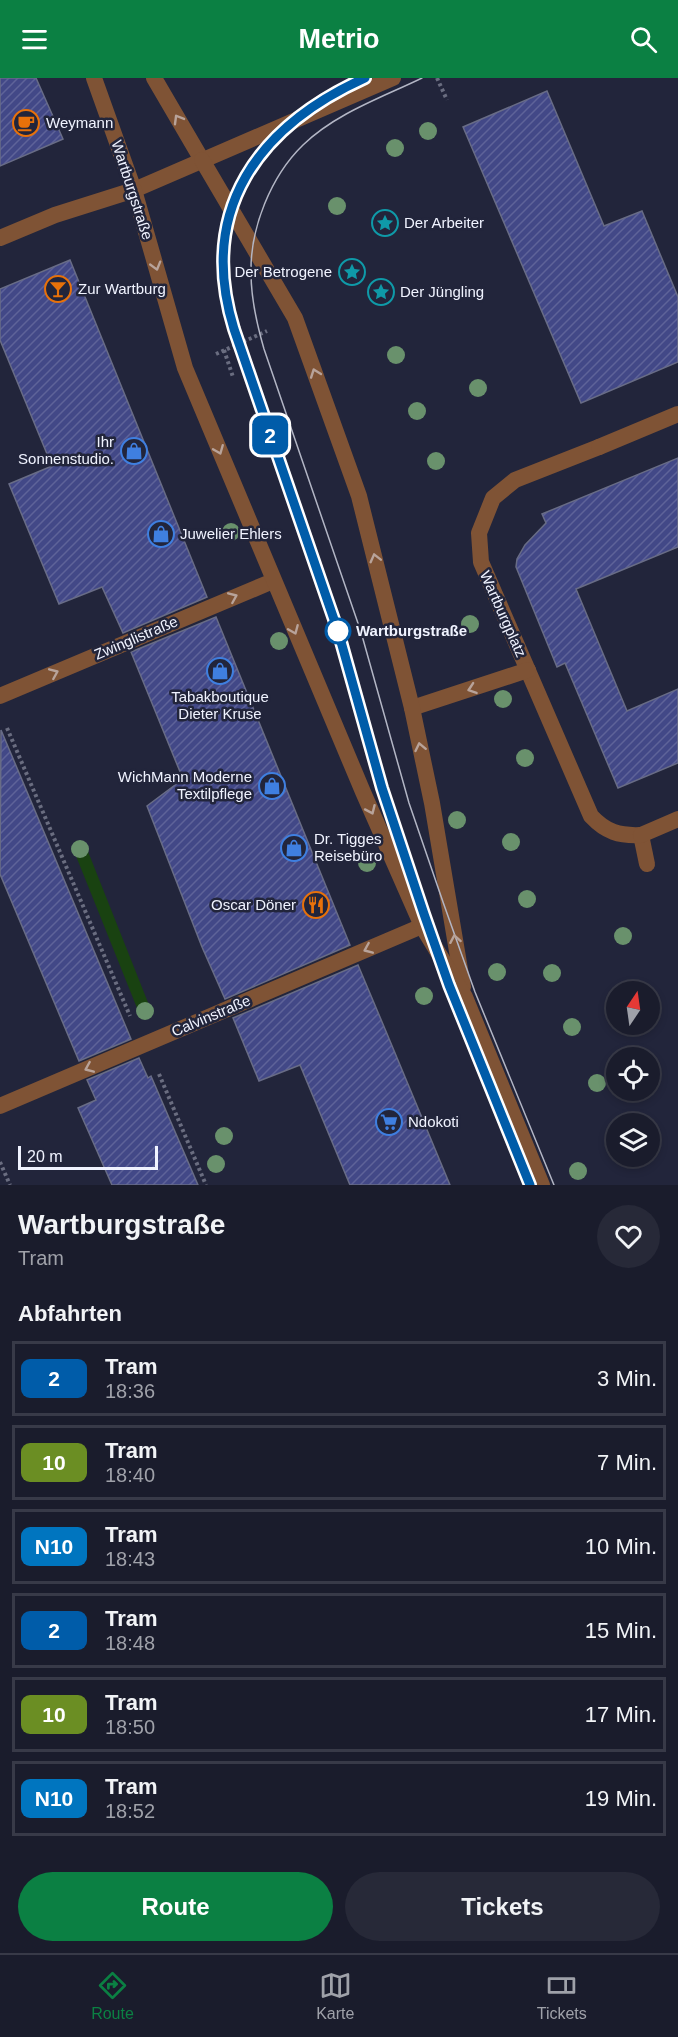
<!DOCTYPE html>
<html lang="de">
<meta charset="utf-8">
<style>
:root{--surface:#1a1c2c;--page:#272938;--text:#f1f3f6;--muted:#9fa1a9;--line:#383a48;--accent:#0b8043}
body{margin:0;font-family:Arial,sans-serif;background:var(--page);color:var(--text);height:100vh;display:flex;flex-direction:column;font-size:22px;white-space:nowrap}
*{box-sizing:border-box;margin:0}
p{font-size:20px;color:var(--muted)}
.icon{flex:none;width:33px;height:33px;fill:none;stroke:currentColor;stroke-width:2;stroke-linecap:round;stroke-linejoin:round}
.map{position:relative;height:1107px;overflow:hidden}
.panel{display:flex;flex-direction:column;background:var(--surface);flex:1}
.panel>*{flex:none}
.badge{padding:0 12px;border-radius:9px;font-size:21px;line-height:39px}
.needle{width:39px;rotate:13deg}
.fabs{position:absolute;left:606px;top:903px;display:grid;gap:12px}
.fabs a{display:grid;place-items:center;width:54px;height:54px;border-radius:50%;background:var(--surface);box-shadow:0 3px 9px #0003,0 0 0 2px var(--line);font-size:30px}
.scale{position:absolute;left:18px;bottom:15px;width:140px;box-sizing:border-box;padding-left:6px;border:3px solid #f0f3ff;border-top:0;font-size:16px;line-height:21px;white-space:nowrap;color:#f0f3ff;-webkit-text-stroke:4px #22253b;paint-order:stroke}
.map>.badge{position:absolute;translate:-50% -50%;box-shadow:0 0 0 3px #fff}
h2{padding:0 18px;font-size:22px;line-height:54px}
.round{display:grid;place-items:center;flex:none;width:63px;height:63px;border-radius:32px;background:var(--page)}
.headline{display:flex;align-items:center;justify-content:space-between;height:102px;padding:0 18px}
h1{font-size:28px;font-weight:800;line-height:45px}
.button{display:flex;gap:12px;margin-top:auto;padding:12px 18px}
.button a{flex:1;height:69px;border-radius:36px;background:var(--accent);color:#fff;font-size:24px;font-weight:800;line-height:69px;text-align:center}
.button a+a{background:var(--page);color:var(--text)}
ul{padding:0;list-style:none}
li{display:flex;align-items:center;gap:18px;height:75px;margin:0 12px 9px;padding:0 6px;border:3px solid var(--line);border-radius:0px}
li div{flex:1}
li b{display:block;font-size:22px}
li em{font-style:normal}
li .badge{min-width:66px;font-weight:700;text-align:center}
header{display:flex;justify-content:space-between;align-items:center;height:78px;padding:0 18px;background:var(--accent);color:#fff;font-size:27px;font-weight:800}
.tab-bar{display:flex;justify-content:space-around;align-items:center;height:84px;border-top:2px solid var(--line);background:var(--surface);font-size:16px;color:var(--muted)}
.tab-bar a{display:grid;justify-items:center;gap:3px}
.tab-bar .active{color:var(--accent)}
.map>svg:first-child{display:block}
</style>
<header><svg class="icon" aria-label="menu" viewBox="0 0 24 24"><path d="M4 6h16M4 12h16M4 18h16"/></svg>Metrio<svg class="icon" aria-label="search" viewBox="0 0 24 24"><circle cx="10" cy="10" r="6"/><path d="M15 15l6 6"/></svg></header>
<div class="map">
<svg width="678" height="1107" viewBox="0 0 678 1107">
<defs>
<pattern id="building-hatch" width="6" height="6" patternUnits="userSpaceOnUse" patternTransform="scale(1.5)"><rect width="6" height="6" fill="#424887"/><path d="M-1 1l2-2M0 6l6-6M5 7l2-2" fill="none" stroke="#5e6399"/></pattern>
</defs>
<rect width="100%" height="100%" fill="#22253b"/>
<!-- grass -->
<path fill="#194211" d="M76,763L85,766L151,932L147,939L141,940L72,768Z"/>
<!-- building -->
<g fill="url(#building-hatch)" stroke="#686c86" stroke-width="1.5">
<path d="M0,0H36L63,61L0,88Z"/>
<path d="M547,13L604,148L642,133L678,219V284L581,325L463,49Z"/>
<path d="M70,182L207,519L123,555L102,509L59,526L9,406L52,388L0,262V211Z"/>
<path d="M678,380V469L576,511L627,633L678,611V685L618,710L565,585L557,589L516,489L517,481L525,467L546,445L542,436Z"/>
<path d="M216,539L350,867L225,921L202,869L147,728L183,701L131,574Z"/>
<path d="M1,652L131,961L79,983L0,796Z"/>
<path d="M358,887L385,951L450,1107H350L300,987L259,1003L233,940Z"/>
<path d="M139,980L148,1000L151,998L198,1107H112L78,1030L96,1022L87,1002Z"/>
</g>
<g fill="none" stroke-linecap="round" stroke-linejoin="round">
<!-- path -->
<g stroke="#6a6d80" stroke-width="4" stroke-dasharray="3 3" stroke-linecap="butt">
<path d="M437,0L447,22"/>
<path d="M224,272L233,299"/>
<path d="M216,276L267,253"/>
<path d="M7,650L130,938"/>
<path d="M159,996L206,1107"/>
<path d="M0,1084L10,1107"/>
</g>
<!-- service -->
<path stroke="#7f5335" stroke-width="16" d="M641,757L647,786"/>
<!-- pedestrian -->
<g stroke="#7f5335" stroke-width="16">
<path d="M599,369L515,402L493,420L479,455L481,484L591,738C606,754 619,758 641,757"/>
<path d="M412,630L528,592"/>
</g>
<!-- minor -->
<g stroke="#7f5335" stroke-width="16">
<path d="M94,0L134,112"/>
<path d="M154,0L202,82"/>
<path d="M0,160L55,137L134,112L393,0"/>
<path d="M599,369L678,336"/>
<path d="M0,618L273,503"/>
<path d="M641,757L678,741"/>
<path d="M0,1028L422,848"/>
</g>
<!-- tertiary -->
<g stroke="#7f5335" stroke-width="16">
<path d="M202,82L295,240L359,418L412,630L432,725L463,909"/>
<path d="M134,112L185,290L363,714L422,848L465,919L542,1107"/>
</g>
<!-- tram -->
<g stroke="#b3b6c5" stroke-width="1.5">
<path d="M365,0C247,54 198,137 238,265L338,553L382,710L424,836L449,907L530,1107"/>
<path d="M422,0C383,19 336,35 303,67C271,98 250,150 251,195C251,220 257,247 264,271L361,554L409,725L443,824L475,914L554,1107"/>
</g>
</g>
<!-- trees -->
<g fill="#69916c">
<circle cx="428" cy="53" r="9"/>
<circle cx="395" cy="70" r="9"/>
<circle cx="337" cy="128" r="9"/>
<circle cx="396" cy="277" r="9"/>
<circle cx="478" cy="310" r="9"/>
<circle cx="417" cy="333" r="9"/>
<circle cx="436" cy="383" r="9"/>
<circle cx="231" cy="454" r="9"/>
<circle cx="470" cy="546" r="9"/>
<circle cx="279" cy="563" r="9"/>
<circle cx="503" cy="621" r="9"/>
<circle cx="525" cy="680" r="9"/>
<circle cx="457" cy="742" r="9"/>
<circle cx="511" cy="764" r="9"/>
<circle cx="80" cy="771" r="9"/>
<circle cx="367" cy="785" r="9"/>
<circle cx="527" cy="821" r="9"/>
<circle cx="623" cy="858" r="9"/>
<circle cx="497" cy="894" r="9"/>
<circle cx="552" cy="895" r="9"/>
<circle cx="424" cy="918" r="9"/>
<circle cx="145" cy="933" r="9"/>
<circle cx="572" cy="949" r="9"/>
<circle cx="597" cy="1005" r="9"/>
<circle cx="224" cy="1058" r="9"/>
<circle cx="216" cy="1086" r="9"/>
<circle cx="578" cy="1093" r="9"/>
</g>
<!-- one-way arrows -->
<defs><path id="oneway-chevron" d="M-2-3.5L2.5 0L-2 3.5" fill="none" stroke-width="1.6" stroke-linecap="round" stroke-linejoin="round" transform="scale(1.5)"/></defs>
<g stroke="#b8a39a">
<use href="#oneway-chevron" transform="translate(178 41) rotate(-120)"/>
<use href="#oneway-chevron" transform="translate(156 188) rotate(74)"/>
<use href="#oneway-chevron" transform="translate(315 295) rotate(-110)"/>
<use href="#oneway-chevron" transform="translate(219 372) rotate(68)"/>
<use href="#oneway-chevron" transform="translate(375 480) rotate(-104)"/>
<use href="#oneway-chevron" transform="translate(233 519) rotate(-23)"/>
<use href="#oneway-chevron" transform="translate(294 552) rotate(67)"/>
<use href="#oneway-chevron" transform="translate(54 595) rotate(-23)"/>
<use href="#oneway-chevron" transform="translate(472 611) rotate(161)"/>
<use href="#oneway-chevron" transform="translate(420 669) rotate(-102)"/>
<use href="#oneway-chevron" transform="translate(371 732) rotate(66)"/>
<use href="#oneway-chevron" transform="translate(455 861) rotate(-100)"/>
<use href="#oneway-chevron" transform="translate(368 871) rotate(157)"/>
<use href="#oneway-chevron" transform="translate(89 990) rotate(157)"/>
</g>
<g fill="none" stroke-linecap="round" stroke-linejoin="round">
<defs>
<path id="line" d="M365,0C259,48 197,131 234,251L338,553L382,710L424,836L449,907L530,1107"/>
</defs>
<!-- line casing -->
<use href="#line" stroke="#fff" stroke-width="14"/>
<!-- line -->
<use href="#line" stroke="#005ca9" stroke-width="9"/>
</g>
<!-- icons -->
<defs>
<symbol id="cafe-ring" viewBox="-11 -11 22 22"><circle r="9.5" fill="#22253b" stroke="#e8710a" stroke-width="1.5"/><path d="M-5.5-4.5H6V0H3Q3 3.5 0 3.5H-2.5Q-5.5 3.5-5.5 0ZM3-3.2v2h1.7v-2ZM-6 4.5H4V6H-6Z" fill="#e8710a"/></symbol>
<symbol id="sight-ring" viewBox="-11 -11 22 22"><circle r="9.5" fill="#22253b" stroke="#0f9aa8" stroke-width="1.5"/><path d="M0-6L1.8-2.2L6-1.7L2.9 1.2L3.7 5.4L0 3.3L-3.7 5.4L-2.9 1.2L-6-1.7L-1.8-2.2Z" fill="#0f9aa8"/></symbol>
<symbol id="bar-ring" viewBox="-11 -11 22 22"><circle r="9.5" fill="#22253b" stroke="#e8710a" stroke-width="1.5"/><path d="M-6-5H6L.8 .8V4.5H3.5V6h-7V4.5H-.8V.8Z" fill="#e8710a"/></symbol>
<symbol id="shop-ring" viewBox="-11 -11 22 22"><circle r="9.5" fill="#22253b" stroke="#3f7fe0" stroke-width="1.5"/><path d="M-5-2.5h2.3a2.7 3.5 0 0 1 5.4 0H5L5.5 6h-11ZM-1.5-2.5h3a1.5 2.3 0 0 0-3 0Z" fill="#3f7fe0"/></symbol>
<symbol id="restaurant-ring" viewBox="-11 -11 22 22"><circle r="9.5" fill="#22253b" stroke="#e8710a" stroke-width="1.5"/><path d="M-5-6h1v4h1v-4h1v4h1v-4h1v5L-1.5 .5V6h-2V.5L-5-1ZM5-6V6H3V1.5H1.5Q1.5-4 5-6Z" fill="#e8710a"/></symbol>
<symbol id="supermarket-ring" viewBox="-11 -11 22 22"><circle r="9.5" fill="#22253b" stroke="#3f7fe0" stroke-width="1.5"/><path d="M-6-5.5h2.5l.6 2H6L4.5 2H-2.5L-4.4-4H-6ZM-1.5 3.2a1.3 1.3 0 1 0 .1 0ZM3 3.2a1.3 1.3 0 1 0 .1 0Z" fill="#3f7fe0"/></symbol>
</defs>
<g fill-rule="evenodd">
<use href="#cafe-ring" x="11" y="30" width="30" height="30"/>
<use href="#sight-ring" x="370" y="130" width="30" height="30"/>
<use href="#sight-ring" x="337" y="179" width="30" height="30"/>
<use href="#bar-ring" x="43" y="196" width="30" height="30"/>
<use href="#sight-ring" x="366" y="199" width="30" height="30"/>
<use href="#shop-ring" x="119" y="358" width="30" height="30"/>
<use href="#shop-ring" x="146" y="441" width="30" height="30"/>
<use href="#shop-ring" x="205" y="578" width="30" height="30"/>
<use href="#shop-ring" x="257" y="693" width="30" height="30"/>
<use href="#shop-ring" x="279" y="755" width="30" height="30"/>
<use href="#restaurant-ring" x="301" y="812" width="30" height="30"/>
<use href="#supermarket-ring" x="374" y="1029" width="30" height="30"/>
</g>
<!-- markers -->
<circle fill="#fff" stroke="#005ca9" stroke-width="3" cx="338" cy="553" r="12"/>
<g text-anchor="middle" stroke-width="5" stroke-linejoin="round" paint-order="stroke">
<!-- poi labels -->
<g font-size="15" fill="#f0f3ff" stroke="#22253b" text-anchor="start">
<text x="46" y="50">Weymann</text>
<text x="404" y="150">Der Arbeiter</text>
<text x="332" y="199" text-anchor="end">Der Betrogene</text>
<text x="78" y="216">Zur Wartburg</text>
<text x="400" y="219">Der Jüngling</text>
<text x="114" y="369" text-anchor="end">Ihr<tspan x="114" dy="17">Sonnenstudio.</tspan></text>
<text x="180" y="461">Juwelier Ehlers</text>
<text x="220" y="624" text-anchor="middle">Tabakboutique<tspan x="220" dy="17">Dieter Kruse</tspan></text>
<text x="252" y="704" text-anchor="end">WichMann Moderne<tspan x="252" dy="17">Textilpflege</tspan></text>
<text x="314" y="766">Dr. Tigges<tspan x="314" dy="17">Reisebüro</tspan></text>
<text x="296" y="832" text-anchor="end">Oscar Döner</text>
<text x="408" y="1049">Ndokoti</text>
</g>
<!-- street labels -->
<g font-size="15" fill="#f0f3ff" stroke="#22253b">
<text transform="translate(132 112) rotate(72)" y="5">Wartburgstraße</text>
<text transform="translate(503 536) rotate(66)" y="5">Wartburgplatz</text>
<text transform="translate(136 560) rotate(-23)" y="5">Zwinglistraße</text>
<text transform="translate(211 938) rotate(-23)" y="5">Calvinstraße</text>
</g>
<!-- stop labels -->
<g font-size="15" font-weight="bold" fill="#f0f3ff" stroke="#22253b" text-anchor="start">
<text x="356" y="558">Wartburgstraße</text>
</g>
</g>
</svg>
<div class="fabs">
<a><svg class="needle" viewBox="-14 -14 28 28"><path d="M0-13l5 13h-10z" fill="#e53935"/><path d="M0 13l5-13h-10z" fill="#9fa1a9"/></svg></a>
<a><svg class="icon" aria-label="locate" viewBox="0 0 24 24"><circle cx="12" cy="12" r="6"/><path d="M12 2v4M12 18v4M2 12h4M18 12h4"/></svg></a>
<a><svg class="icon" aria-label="layers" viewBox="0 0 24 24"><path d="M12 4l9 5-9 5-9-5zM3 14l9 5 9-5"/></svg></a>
</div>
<div class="scale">20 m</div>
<b class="badge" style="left:270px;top:357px;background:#005ca9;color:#fff">2</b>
</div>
<section class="panel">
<div class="headline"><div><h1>Wartburgstraße</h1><p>Tram</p></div><a class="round"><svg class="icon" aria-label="heart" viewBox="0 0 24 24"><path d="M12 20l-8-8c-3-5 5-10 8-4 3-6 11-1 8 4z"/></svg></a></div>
<h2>Abfahrten</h2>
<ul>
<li><span class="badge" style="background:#005ca9;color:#fff">2</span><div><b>Tram</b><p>18:36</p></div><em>3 Min.</em></li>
<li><span class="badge" style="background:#6b8e23;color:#fff">10</span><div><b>Tram</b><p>18:40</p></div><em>7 Min.</em></li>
<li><span class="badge" style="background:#0075bf;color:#fff">N10</span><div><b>Tram</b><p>18:43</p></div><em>10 Min.</em></li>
<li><span class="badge" style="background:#005ca9;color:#fff">2</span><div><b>Tram</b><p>18:48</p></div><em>15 Min.</em></li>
<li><span class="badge" style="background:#6b8e23;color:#fff">10</span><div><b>Tram</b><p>18:50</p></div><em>17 Min.</em></li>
<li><span class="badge" style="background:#0075bf;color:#fff">N10</span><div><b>Tram</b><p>18:52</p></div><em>19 Min.</em></li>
</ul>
<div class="button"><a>Route</a><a>Tickets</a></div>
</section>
<nav class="tab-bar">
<a class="active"><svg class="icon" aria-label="directions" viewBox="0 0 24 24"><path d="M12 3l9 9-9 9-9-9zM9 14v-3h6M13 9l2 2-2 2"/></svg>Route</a>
<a><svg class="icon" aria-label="map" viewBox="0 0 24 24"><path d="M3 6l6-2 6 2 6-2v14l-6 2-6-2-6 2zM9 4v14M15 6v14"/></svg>Karte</a>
<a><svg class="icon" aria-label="tickets" viewBox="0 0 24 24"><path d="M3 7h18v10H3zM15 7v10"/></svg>Tickets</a>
</nav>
